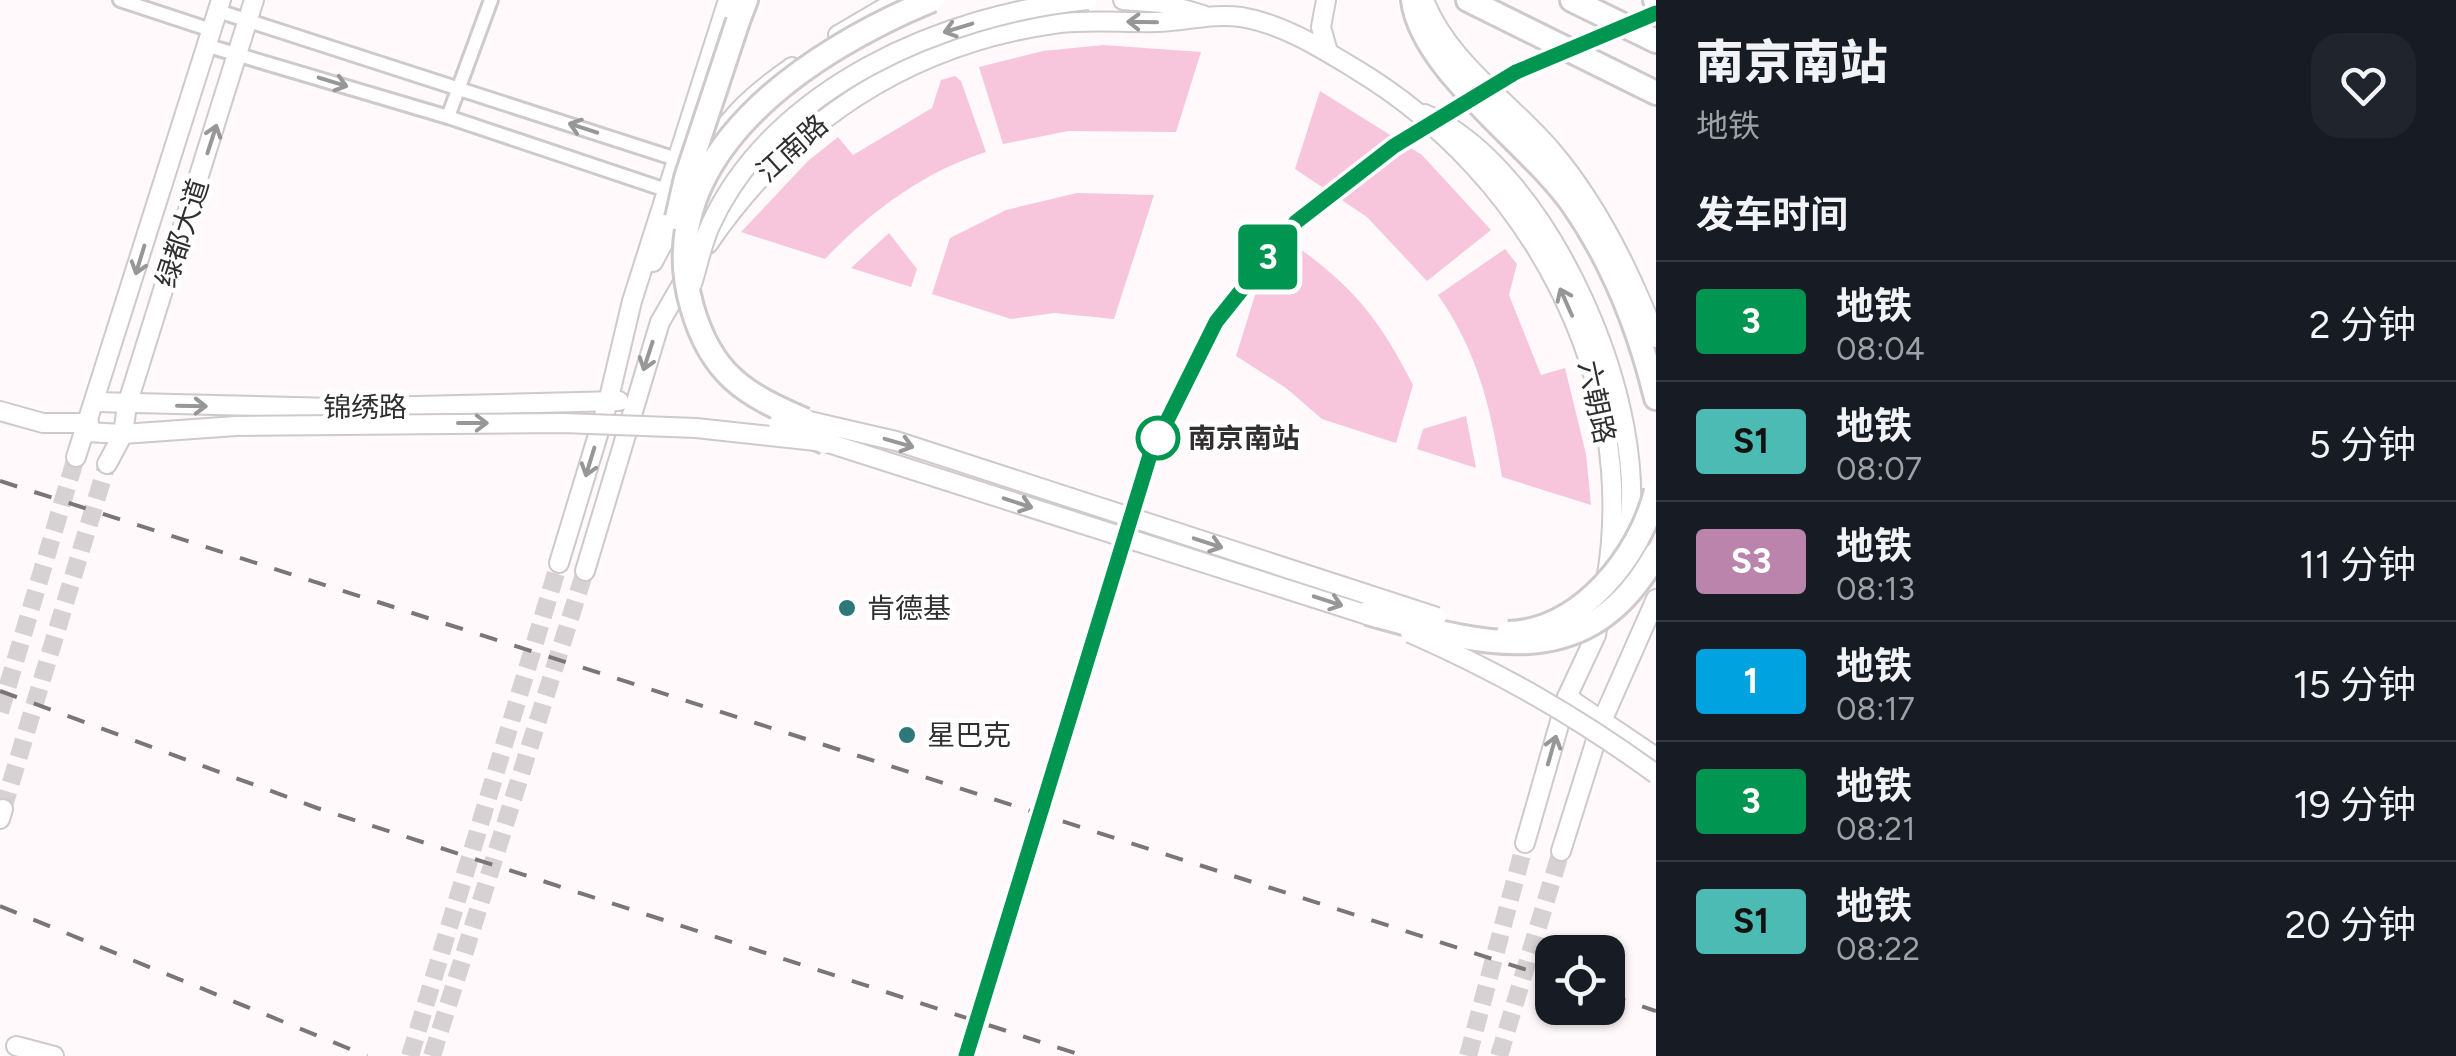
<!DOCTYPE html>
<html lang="zh">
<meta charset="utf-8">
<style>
:root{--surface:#171b24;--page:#20242c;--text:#f1f3f6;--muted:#9ea1a6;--line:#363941}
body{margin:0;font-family:Figtree,"Noto Sans SC",sans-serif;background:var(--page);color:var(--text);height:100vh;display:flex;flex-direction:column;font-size:38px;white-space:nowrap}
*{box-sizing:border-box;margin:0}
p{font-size:32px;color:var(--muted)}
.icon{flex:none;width:55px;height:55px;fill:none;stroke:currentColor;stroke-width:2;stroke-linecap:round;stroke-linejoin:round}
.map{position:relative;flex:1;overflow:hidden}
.side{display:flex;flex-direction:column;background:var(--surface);width:800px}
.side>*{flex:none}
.badge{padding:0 20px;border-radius:8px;font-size:35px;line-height:65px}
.controls{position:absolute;left:1535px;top:935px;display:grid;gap:20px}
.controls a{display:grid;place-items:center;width:90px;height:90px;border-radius:20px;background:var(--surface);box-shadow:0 2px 8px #0004;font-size:50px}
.map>.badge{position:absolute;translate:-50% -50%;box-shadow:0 0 0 5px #fff}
h2{padding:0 40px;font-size:38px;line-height:90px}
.round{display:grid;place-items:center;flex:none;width:105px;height:105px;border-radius:30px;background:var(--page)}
.headline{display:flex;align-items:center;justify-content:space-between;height:170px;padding:0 40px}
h1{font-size:48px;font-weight:800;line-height:75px}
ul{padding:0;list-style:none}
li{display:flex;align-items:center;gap:30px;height:120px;padding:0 40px;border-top:2px solid var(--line)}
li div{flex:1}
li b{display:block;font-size:38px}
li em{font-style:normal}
li .badge{min-width:110px;font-weight:700;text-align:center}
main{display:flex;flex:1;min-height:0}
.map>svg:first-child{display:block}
</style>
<main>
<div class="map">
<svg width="1656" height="1056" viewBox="0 0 1656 1056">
<rect width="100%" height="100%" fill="#fff9fb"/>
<!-- green -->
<g fill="#f7c6dc">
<path d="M1103,45L1201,52L1176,132L1068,131L1003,144L979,67L1043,51Z"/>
<path d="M955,76L961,81L986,152C923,172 870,212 825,259L741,232L808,161L838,137L853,155L932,108L941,80Z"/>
<path d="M1320,91L1422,155L1491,230L1427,281L1367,217L1295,169Z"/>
<path d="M1077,193L1154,195L1114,319L1054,313L1011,319L932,294L950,238L1006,210Z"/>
<path d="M1275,231C1346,280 1374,308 1413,385L1396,443L1322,419L1286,388L1236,356Z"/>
<path d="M889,233L917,269L911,287L851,268Z"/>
<path d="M1505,249L1517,264L1509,295L1541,375L1565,368L1586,454L1591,505L1502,477C1491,409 1478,352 1438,295Z"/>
<path d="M1466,416L1476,468L1417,449L1423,429Z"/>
</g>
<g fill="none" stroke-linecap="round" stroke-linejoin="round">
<!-- secondary-tunnel -->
<g stroke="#d6d1d2" stroke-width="18" stroke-dasharray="18 9" stroke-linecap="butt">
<path d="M0,712L76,457"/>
<path d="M3,809L107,464"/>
<path d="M410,1056L559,563"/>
<path d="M432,1056L585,571"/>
<path d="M1468,1056L1525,843"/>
<path d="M1499,1056L1561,851"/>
</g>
<defs>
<g id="street">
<path d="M120,0L211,30"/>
<path d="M218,11L676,159"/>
<path d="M205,45L448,117L666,190"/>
<path d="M448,117L491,0"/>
</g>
<g id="secondary">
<path d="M1123,0L1162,3L1203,15"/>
<path d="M1326,0L1321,27L1328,52"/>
<path d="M1424,0C1448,62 1509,101 1552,151C1597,204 1631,273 1656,338"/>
<path d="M838,35L898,0"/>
<path d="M1425,114C1549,167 1656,412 1626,543"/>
<path d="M701,168C720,123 752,95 792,67"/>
<path d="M708,244C790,124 906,45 1053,24C1088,19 1123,23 1158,22C1185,21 1214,13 1241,17C1283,24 1321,48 1357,70C1529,174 1641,379 1606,581"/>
<path d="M653,262L681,209"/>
<path d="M95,402L334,408L619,401"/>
<path d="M0,411L43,423H89"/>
<path d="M86,432L123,434L236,426"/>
<path d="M76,457L221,0"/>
<path d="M107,464L123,434L127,405L254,0"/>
<path d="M559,563L608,402L632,301L728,0"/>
<path d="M585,571L660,322L690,270"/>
<path d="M1567,697L1656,757"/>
<path d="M0,819L3,809"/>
<path d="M1525,843L1567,697L1596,635L1600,612"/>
<path d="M1561,851L1602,721L1656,599"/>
<path d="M16,1046L54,1056"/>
</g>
<g id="highway">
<path d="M1413,0C1421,69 1529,143 1571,202C1612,260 1639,328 1656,398"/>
<path d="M1468,0L1656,93"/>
<path d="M1572,0L1656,41"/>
<path d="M1655,0L1656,1"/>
<path d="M738,21L746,0"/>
</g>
</defs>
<!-- street casing -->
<use href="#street" stroke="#cfc9cb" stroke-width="18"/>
<!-- secondary casing -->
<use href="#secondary" stroke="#cfc9cb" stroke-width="22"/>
<!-- highway casing -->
<use href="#highway" stroke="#cfc9cb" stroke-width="28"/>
<!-- street -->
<use href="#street" stroke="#fff" stroke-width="12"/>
<!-- secondary -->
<use href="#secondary" stroke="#fff" stroke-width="18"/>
<!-- highway -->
<use href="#highway" stroke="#fff" stroke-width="22"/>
<!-- rail -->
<g stroke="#7a7678" stroke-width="4" stroke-dasharray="18 18" stroke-linecap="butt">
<path d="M0,481L1552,978"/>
<path d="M0,691L317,808L1084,1056"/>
<path d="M0,906L367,1056"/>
<path d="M1608,995L1656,1011"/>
</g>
<defs>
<g id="secondary-bridge">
<path d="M692,284C698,265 702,244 710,226C773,87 945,14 1088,0"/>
<path d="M805,420L896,441L1437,617"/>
<path d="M236,426L563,423L696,428L825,442L1377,618"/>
<path d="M1410,633C1501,673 1576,716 1656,774"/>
</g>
<g id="highway-bridge">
<path d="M677,218L686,178L738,21"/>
<path d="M805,420C744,394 711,374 692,307C648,154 813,49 932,0"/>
<path d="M780,424L825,442"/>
<path d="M1367,613C1478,643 1586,680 1656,554"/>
<path d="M1508,633C1581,631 1640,556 1656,491"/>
</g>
</defs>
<!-- secondary-bridge casing -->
<use href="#secondary-bridge" stroke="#cfc9cb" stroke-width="22" stroke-linecap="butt"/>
<!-- highway-bridge casing -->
<use href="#highway-bridge" stroke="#cfc9cb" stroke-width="28" stroke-linecap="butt"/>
<!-- secondary-bridge -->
<use href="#secondary-bridge" stroke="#fff" stroke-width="18"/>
<!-- highway-bridge -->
<use href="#highway-bridge" stroke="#fff" stroke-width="22"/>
</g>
<!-- one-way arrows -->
<defs><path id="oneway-shaft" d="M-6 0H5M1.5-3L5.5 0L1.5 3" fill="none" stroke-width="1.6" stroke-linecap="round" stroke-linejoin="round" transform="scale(2.5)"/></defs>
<g stroke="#989798">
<use href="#oneway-shaft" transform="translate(1142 22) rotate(-179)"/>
<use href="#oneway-shaft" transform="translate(958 28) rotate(163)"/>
<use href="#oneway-shaft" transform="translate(333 82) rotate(17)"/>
<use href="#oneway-shaft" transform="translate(583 128) rotate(-162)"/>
<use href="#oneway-shaft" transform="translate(212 139) rotate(-72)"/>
<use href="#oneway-shaft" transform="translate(140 260) rotate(107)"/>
<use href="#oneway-shaft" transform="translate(1566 302) rotate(-114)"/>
<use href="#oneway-shaft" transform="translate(648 356) rotate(108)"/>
<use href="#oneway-shaft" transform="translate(192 406) rotate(1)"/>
<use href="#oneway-shaft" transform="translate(473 423)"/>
<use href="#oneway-shaft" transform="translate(899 443) rotate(16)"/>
<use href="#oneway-shaft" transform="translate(590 462) rotate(107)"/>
<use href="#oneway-shaft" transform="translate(1018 503) rotate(18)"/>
<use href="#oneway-shaft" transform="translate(1208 543) rotate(18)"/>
<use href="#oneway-shaft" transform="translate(1328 601) rotate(18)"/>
<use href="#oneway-shaft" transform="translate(1552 750) rotate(-74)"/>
</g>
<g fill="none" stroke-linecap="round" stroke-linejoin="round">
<defs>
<path id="line" d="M966,1056L1150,455L1216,322L1296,222L1394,146L1516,72L1656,13"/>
</defs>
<!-- line casing -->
<use href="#line" stroke="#fff" stroke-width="22"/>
<!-- line -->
<use href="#line" stroke="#009651" stroke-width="15"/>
</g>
<!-- markers -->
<circle fill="#fff" stroke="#009651" stroke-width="5" cx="1158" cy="438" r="20"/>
<g fill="#2e787a" stroke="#fff" stroke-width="4">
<circle cx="847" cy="608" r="10"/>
<circle cx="907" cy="735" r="10"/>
</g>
<g text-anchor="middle" stroke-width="10" stroke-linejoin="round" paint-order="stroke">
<!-- street labels -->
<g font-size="28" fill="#312f30" stroke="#fff">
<text transform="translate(792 148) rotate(-42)" y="10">江南路</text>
<text transform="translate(182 233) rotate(-72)" y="10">绿都大道</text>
<text transform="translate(1597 402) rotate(78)" y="10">六朝路</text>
<text x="365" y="417">锦绣路</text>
</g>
<!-- stop labels -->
<g font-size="28" font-weight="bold" fill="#312f30" stroke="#fff" text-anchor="start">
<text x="1188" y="448">南京南站</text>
</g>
<!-- poi labels -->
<g font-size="28" fill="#312f30" stroke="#fff" text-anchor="start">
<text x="867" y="618">肯德基</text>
<text x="927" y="745">星巴克</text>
</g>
</g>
</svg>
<div class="controls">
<a><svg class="icon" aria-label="locate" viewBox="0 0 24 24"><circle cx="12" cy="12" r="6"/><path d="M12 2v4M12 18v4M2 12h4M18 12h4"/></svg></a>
</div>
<b class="badge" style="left:1268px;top:257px;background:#009651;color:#fff">3</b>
</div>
<section class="side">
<div class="headline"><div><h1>南京南站</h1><p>地铁</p></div><a class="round"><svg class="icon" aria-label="heart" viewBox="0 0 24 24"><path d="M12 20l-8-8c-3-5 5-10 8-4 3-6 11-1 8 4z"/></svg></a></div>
<h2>发车时间</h2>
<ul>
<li><span class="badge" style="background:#009651;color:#fff">3</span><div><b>地铁</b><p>08:04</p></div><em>2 分钟</em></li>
<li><span class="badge" style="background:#4bbbb4;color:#111">S1</span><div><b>地铁</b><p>08:07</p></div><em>5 分钟</em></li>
<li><span class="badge" style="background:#ba84ac;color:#fff">S3</span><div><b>地铁</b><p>08:13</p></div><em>11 分钟</em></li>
<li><span class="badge" style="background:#00a2df;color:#fff">1</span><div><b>地铁</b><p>08:17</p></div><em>15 分钟</em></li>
<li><span class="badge" style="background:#009651;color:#fff">3</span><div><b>地铁</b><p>08:21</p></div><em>19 分钟</em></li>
<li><span class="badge" style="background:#4bbbb4;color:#111">S1</span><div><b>地铁</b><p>08:22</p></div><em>20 分钟</em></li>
</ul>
</section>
</main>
